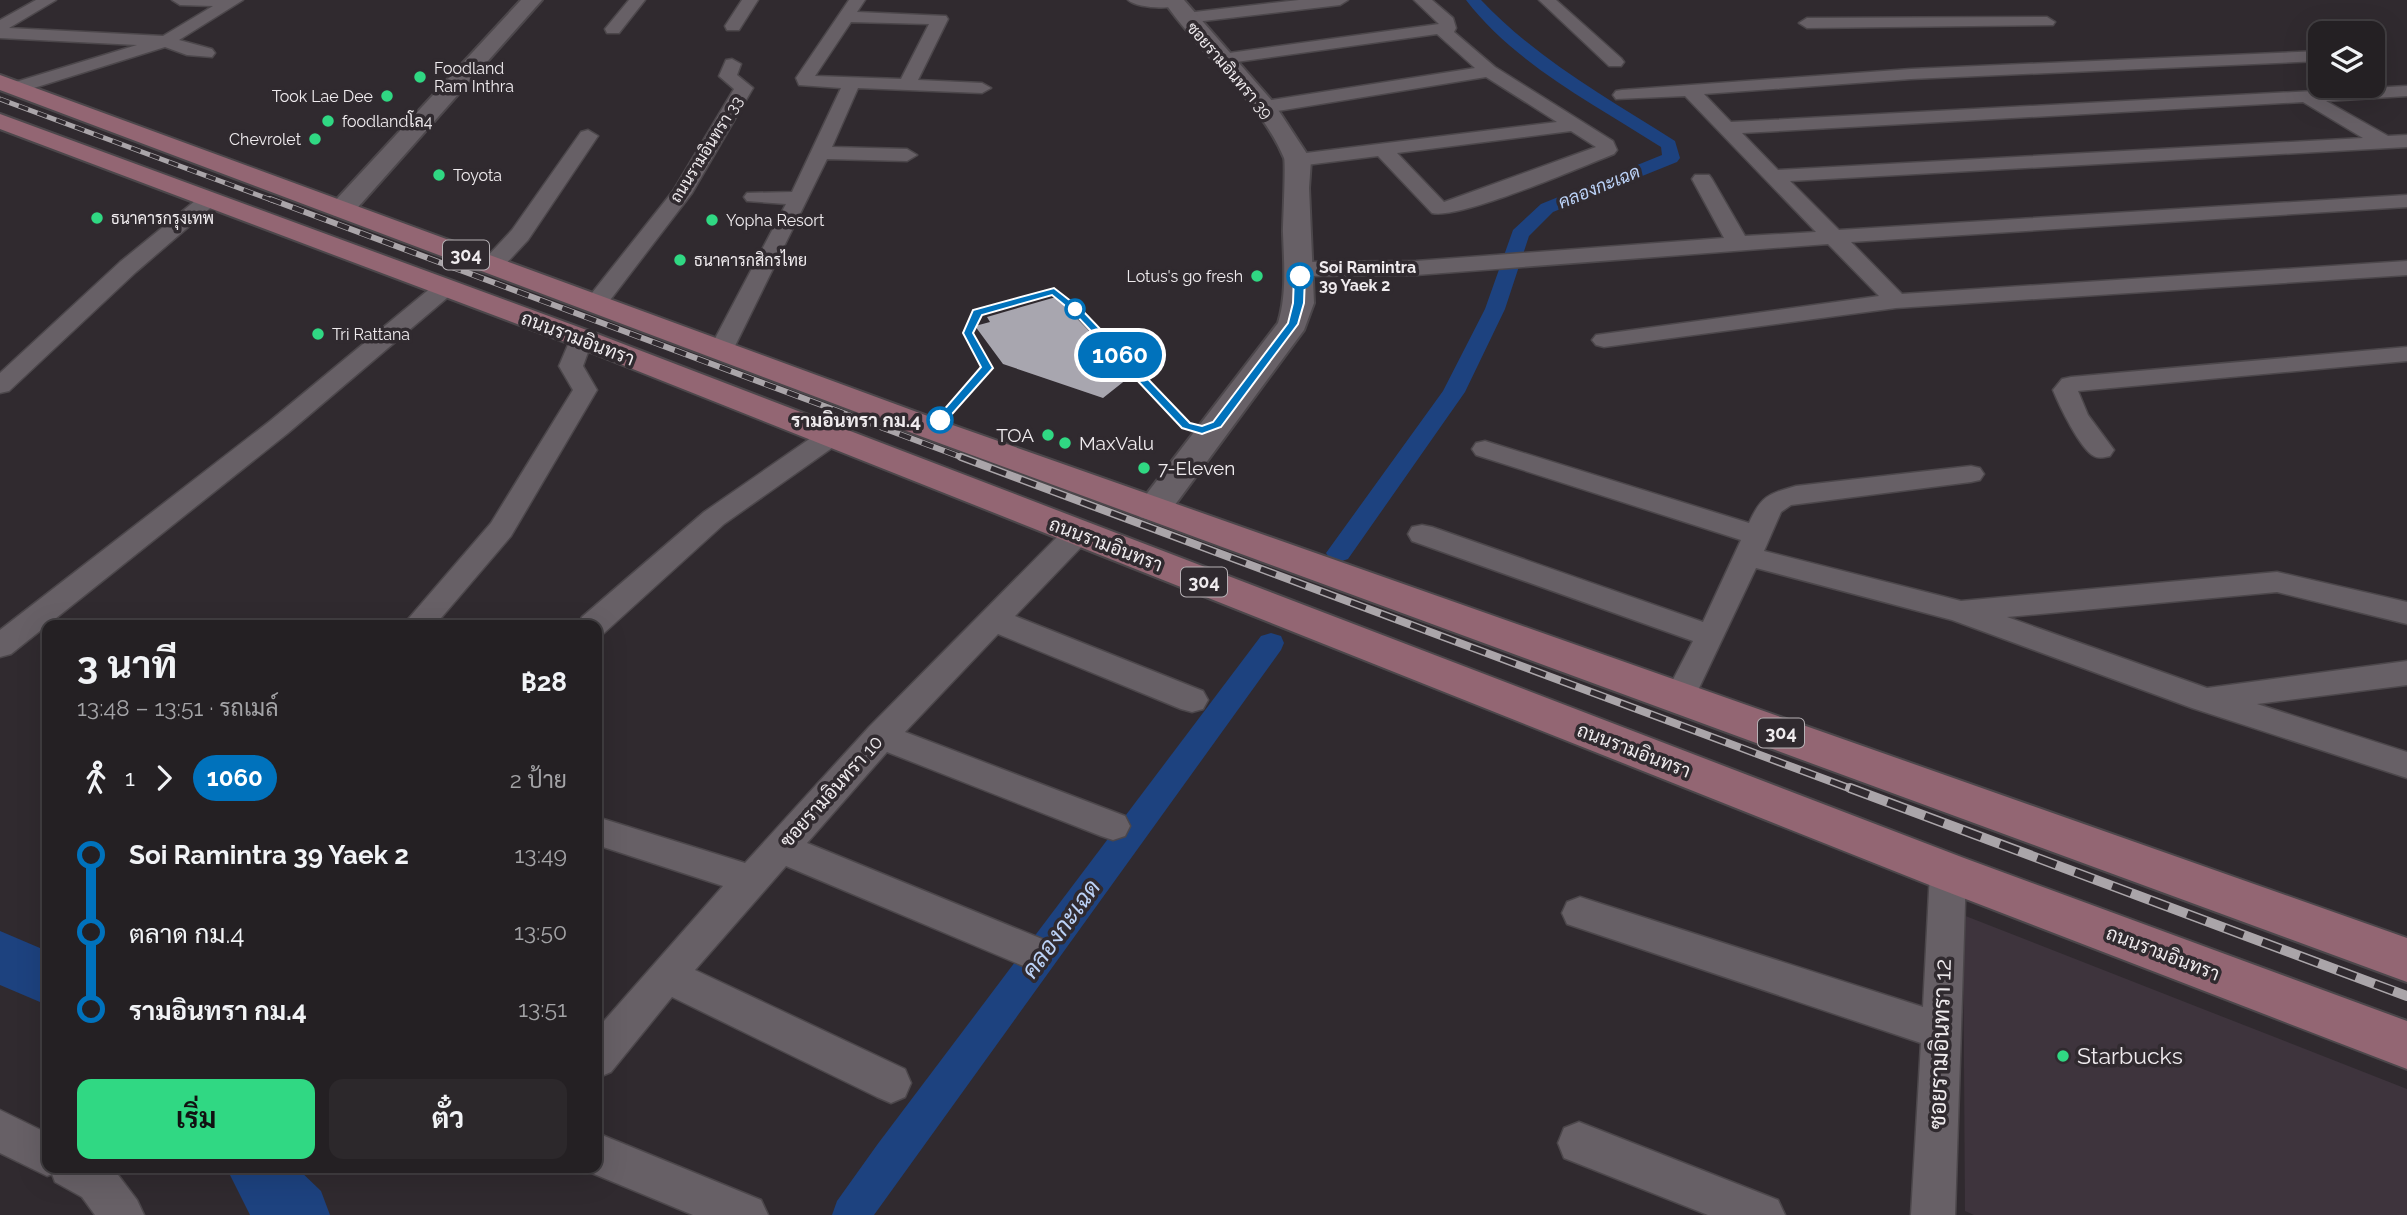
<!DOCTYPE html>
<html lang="th">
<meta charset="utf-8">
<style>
:root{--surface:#242023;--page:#2c282b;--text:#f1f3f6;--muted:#a3a3a6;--line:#413e41;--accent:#30d883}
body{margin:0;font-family:Raleway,Sarabun,sans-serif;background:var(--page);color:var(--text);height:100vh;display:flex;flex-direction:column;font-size:26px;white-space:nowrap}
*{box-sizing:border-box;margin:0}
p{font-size:23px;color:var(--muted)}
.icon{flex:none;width:38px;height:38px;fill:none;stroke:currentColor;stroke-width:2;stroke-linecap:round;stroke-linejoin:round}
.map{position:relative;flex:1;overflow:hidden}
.drawer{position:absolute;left:42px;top:620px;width:560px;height:553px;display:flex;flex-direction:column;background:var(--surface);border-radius:14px;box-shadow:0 7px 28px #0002,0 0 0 2px var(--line)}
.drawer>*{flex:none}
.badge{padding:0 14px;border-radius:23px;font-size:24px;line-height:46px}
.buttons{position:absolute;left:2308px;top:21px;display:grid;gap:14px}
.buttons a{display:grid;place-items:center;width:77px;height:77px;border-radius:14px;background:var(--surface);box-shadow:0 7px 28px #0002,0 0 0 2px var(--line);font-size:35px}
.map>.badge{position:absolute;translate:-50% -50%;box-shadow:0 0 0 4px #fff}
.legs{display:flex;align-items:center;gap:10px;height:77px;padding:0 35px;font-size:23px}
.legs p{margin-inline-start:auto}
.overview{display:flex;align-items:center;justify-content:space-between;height:119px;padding:0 35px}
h1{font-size:38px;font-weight:700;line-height:52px}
.cta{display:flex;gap:14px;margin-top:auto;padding:14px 35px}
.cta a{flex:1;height:80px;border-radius:14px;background:var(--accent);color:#111;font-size:28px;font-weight:700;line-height:80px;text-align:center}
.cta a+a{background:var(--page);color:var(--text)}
ul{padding:0 35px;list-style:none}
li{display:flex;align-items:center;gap:24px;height:77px;font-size:26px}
li i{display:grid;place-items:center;width:10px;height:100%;margin:0 9px;background:currentColor}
li i::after{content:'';width:18px;height:18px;margin:-9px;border:5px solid;border-radius:50%;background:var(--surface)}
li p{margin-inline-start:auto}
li:first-child i{background:linear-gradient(#0000 50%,currentColor 0)}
li:last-child i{background:linear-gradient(currentColor 50%,#0000 0)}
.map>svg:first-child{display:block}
</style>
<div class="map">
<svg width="2407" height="1215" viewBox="0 0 2407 1215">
<rect width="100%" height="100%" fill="#302a2f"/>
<!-- built -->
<path fill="#3e343d" d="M1963,915L2407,1089V1215H1974L1965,1211Z"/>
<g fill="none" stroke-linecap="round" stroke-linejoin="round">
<!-- canal -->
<g fill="#1d427f" fill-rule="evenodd">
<path d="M1466,0H1481C1537,59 1607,98 1675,141L1680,158L1677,162L1553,212L1529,236L1505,309L1465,392L1348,559L1339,562L1330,559L1326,553L1443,391L1485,309L1513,230L1541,204L1662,155L1661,147C1594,104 1515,64 1466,0Z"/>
<path d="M1271,633L1281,636L1284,643L1281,650L874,1215H832L837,1201L877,1145L1261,636Z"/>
</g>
<!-- river -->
<g fill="#1d427f" fill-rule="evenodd">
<path d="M0,931L47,951V1005L0,985Z"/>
<path d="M226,1167H296L321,1191L330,1215H250Z"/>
</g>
</g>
<!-- building -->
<path fill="#a8a6af" d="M1056,297L1132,375L1103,398L1003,364L975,326L990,322L987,317Z"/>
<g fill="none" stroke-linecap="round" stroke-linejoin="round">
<defs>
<g id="minor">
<path d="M36,0H56L9,28L163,36L213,6L180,5L172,0H243L179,40L212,49L215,53L212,57L187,55L165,47L21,92H9L6,88L9,84L137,45L0,38V20Z"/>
<path d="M629,0H645L619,33H607L605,29Z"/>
<path d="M742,0H758L739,30H727L725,26Z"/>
<path d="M849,0H865L857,12L946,16L948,19L918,80L982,83L991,88L982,93L858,88L832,147L907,149L917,155L907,161L827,159L733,350L729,355H713L709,350L786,204L747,201L744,197L747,193L792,192L841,88L799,85L796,78ZM851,22L929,24L901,79L815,76Z"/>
<path d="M1128,0H1182L1183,2C1174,11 1137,8 1128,0Z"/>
<path d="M1299,0H1348L1340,5L1186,23L1178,18L1186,13Z"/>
<path d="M1414,0H1432L1453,18L1456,28L1454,32L1495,67L1613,141L1617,150L1614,154C1581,167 1459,220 1432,213L1378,156L1298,166L1288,160L1298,154L1557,122L1486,77L1265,113L1256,107L1265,101L1475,68L1437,34L1222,64L1213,59L1222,54L1439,24ZM1571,131L1596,147L1444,202L1397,153Z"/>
<path d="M1539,0H1556L1621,58L1624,62L1621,66H1609Z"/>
<path d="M2047,17L2055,22L2053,25L1807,28L1799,23L1807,18Z"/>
<path d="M2320,51V61L1911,79L1704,94L1731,122L2407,86V96L2326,101L2388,136L2407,135V147L1790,181L1839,230L2407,195V207L1851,242L1902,294L2407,261V275L1896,308L1604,347L1596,345L1592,340L1596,335L1879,296L1828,244L1416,275L1300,276L1292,274L1289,269L1292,264L1300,262L1416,261L1724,238L1692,179L1695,175H1709L1712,179L1745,236L1816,232L1685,96L1616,99L1613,95L1616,91L1622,90L1911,69ZM2303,102L2363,138L1778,170L1742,133Z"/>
<path d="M732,59L741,64L737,75L753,88L692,193L604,308H588L585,303L588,298L673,191L734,89L719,76L726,60Z"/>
<path d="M588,130L598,136L528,240L500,270H484L481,265L484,260L512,230L581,132Z"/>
<path d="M208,194L215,196L218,200L215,204L136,272L9,391L0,393V373L120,262L201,196Z"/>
<path d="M446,280L454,282L457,287L454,292L288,433L11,654L0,657V630L270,421L438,282Z"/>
<path d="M581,331L589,333L593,338L583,366L597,390L511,536L435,625H403L491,523L573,390L559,366L573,333Z"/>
<path d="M2407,347V361L2078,391L2088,415L2114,450L2110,456C2105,457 2099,459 2094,456C2080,449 2059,405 2053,390L2062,379L2071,377Z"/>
<path d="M830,429L839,431L843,437L839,443L724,524L604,633L597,635V625H578L582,617L704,512L821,431Z"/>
<path d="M1485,441L1749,523C1761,496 1768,494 1796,486L1971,466L1980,468L1984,474L1980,480L1971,482L1791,505L1781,512L1764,551L1961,601L2277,572L2407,602V624L2277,592L2007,617L2207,688L2407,661V685L2257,704L2407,752V778L2192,708L1952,620L1756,568L1691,705L1680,709L1669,705L1664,697L1693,641L1412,541L1408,534L1412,527L1422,525L1432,527L1703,622L1741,540L1476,455L1472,449L1476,443Z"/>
<path d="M1078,524L1088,526L1092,533L1088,540L1015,616L1203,691L1208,700L1203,709L1192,712L1181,709L998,634L905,732L1125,816L1130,826L1125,836L1113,840L1101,836L887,752L807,843L1047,941L1053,953L1047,965L1034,970L1021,965L786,866L695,970L905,1069L911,1083L905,1097L891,1103L877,1097L672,997L611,1072L597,1078V1029L723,886L597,845V817L745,863L869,727L1068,526Z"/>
<path d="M1948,857L1961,861L1966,872L1955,1215H1911L1921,1043L1567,924L1562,913L1567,902L1580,897L1923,1007L1930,872L1935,861Z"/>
<path d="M0,1110L47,1133V1167H112L137,1200L144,1215H95L82,1197L55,1182L52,1174L47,1176L0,1153Z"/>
<path d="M1579,1122L1778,1200L1785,1215H1708L1564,1158L1558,1143L1564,1128Z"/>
<path d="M597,1133L761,1200L768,1215H693L582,1169L597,1167Z"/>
</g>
<g id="tertiary">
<path d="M521,0H542L351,215L342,217L333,215L329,209L333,203Z"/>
<path d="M1163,0H1184L1273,102L1311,160L1309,188L1314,303L1304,330L1166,517L1153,521L1140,517L1135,509L1278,323C1287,294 1284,263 1283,233C1283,221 1286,163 1284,158C1260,100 1198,52 1163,0Z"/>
</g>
<g id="primary">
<path d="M0,75L944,422L2407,938V982L920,436L0,90Z"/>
<path d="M0,114L592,332L1964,858L2407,1021V1069L1932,886L570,344L0,129Z"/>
</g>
</defs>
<!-- minor casing -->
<use href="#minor" stroke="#4c474b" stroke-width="3"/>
<!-- tertiary casing -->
<use href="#tertiary" stroke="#4c474b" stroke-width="4"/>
<!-- primary casing -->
<use href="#primary" stroke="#4c474b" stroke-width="4"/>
<!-- minor -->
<use href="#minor" fill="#676066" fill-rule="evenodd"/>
<!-- tertiary -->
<use href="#tertiary" fill="#676066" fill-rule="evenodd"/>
<!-- primary -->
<use href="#primary" fill="#936673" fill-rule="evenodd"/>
<defs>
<path id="rail-far3" d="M0,99L274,201"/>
<path id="rail-far2" d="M270,199L966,459"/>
<path id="rail-far1" d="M961,457L1854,790"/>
<path id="rail" d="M1850,788L2407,996"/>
</defs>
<!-- rail-far3 casing -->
<use href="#rail-far3" stroke="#aaa5a9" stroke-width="5"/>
<!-- rail-far2 casing -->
<use href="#rail-far2" stroke="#aaa5a9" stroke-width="6"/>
<!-- rail-far1 casing -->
<use href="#rail-far1" stroke="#aaa5a9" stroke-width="8"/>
<!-- rail casing -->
<use href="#rail" stroke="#aaa5a9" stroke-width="10"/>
<!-- rail-far3 -->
<use href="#rail-far3" stroke="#302a2f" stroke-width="3.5" stroke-dasharray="10" stroke-linecap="butt"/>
<!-- rail-far2 -->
<use href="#rail-far2" stroke="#302a2f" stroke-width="4.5" stroke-dasharray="12" stroke-linecap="butt"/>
<!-- rail-far1 -->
<use href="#rail-far1" stroke="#302a2f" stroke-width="5" stroke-dasharray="16" stroke-linecap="butt"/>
<!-- rail -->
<use href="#rail" stroke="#302a2f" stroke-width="7" stroke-dasharray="20" stroke-linecap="butt"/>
</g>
<!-- line-1 -->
<path fill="#0072bc" stroke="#fff" stroke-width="2" d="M1300,273L1305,276L1304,303L1298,324L1221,427L1202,434L1182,428L1074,313L1052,295L982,315L973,333L993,368L945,422L935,420L981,367L963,333L973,310L1054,288L1081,309L1190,423L1202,426L1213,422L1288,323L1293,303L1294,276Z"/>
<!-- markers -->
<g fill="#30d883" stroke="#302a2f" stroke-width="2.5">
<circle cx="420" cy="77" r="7"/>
<circle cx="387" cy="96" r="7"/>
<circle cx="328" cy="121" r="7"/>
<circle cx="315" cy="139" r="7"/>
<circle cx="439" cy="175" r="7"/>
<circle cx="97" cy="218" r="7"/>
<circle cx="712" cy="220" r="7"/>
<circle cx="680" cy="260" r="7"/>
<circle cx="1257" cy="276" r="7"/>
<circle cx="318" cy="334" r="7"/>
<circle cx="1048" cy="435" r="7"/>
<circle cx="1065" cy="443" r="7"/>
<circle cx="1144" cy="468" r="7"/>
<circle cx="2063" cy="1056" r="7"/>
</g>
<g fill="#fff" stroke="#0072bc" stroke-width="3.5">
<circle cx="1300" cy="276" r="12"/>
<circle cx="1075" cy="309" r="9"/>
<circle cx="940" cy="420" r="12"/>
</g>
<g text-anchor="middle" stroke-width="7" stroke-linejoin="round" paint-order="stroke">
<!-- far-poi labels -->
<g font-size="16" fill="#efebee" stroke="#302a2f" text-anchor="start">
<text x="434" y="74">Foodland<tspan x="434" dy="18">Ram Inthra</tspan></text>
<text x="373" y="102" text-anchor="end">Took Lae Dee</text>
<text x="342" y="127">foodlandโล4</text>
<text x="301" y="145" text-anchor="end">Chevrolet</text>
<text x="453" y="181">Toyota</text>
<text x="111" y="224">ธนาคารกรุงเทพ</text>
<text x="726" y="226">Yopha Resort</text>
<text x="694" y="266">ธนาคารกสิกรไทย</text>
<text x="1243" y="282" text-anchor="end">Lotus's go fresh</text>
<text x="332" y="340">Tri Rattana</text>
</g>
<!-- far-street labels -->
<g font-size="16" fill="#efebee" stroke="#302a2f">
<text transform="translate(1230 70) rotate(49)" y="6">ซอยรามอินทรา 39</text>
<text transform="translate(706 149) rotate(-58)" y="6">ถนนรามอินทรา 33</text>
</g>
<!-- far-stop labels -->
<g font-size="16" font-weight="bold" fill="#efebee" stroke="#302a2f" text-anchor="start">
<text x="1319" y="273">Soi Ramintra<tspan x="1319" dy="18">39 Yaek 2</tspan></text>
</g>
<!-- far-water labels -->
<g font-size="18" font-style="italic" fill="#bbd2f7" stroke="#302a2f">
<text transform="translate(1599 187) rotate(-22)" y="6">คลองกะเฉด</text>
</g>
<!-- shield labels -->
<g fill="#302a2f" stroke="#b6b1b5" stroke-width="2">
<rect x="443" y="240.5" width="46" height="29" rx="5"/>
<rect x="1181" y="567.5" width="46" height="29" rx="5"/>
<rect x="1758" y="718.5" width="46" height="29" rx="5"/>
</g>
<g font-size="18" font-weight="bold" fill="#efebee">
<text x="466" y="261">304</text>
<text x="1204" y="588">304</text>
<text x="1781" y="739">304</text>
</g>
<!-- street labels -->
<g font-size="19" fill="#efebee" stroke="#302a2f">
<text transform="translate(578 338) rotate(21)" y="7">ถนนรามอินทรา</text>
<text transform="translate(1106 544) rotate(21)" y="7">ถนนรามอินทรา</text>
<text transform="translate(1634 750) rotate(21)" y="7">ถนนรามอินทรา</text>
<text transform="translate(831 791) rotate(-48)" y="7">ซอยรามอินทรา 10</text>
<text transform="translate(2163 953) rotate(21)" y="7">ถนนรามอินทรา</text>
</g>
<!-- stop labels -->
<g font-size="19" font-weight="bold" fill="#efebee" stroke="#302a2f" text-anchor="end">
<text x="921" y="427">รามอินทรา กม.4</text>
</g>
<!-- poi labels -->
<g font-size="19" fill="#efebee" stroke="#302a2f" text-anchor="start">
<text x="1034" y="442" text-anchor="end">TOA</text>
<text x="1079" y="450">MaxValu</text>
<text x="1158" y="475">7-Eleven</text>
</g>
<!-- near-street labels -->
<g font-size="23" fill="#efebee" stroke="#302a2f">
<text transform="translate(1940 1044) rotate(-88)" y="8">ซอยรามอินทรา 12</text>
</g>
<!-- near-poi labels -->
<g font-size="23" fill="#efebee" stroke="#302a2f" text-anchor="start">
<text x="2077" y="1064">Starbucks</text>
</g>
<!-- near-water labels -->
<g font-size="24" font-style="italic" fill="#bbd2f7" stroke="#302a2f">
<text transform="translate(1061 929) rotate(-54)" y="8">คลองกะเฉด</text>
</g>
</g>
</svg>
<div class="buttons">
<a><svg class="icon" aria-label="layers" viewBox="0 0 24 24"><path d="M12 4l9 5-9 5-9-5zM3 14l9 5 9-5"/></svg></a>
</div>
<b class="badge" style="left:1120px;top:355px;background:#0072bc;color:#fff">1060</b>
<section class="drawer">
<div class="overview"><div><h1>3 นาที</h1><p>13:48 – 13:51 · รถเมล์</p></div><b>฿28</b></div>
<div class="legs"><svg class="icon" aria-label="walk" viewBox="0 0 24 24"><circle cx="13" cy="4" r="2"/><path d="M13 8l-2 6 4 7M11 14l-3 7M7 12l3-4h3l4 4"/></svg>1<svg class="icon" aria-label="forward" viewBox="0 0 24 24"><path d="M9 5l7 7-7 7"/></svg><b class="badge" style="background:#0072bc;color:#fff">1060</b><p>2 ป้าย</p></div>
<ul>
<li><i style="color:#0072bc"></i><b>Soi Ramintra 39 Yaek 2</b><p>13:49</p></li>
<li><i style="color:#0072bc"></i><span>ตลาด กม.4</span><p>13:50</p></li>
<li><i style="color:#0072bc"></i><b>รามอินทรา กม.4</b><p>13:51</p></li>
</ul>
<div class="cta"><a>เริ่ม</a><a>ตั๋ว</a></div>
</section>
</div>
